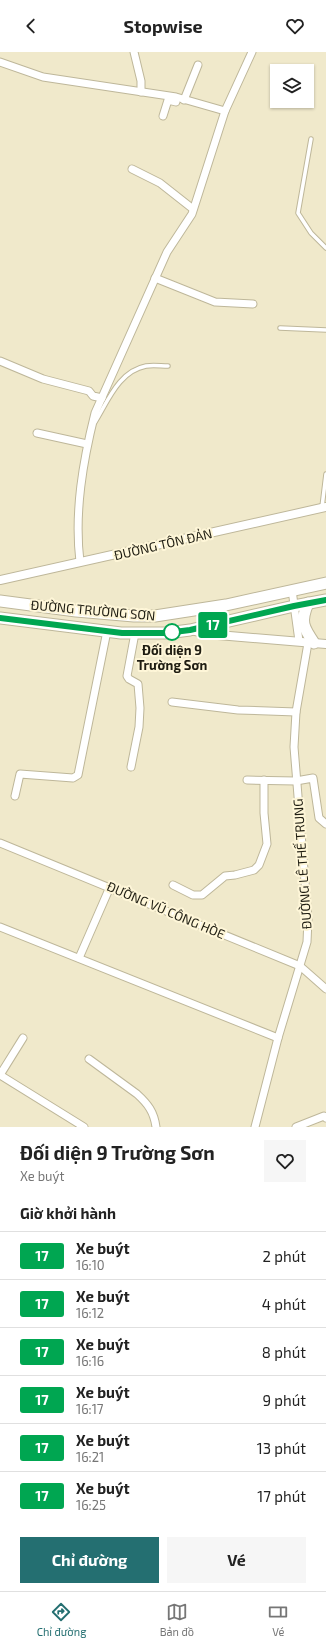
<!DOCTYPE html>
<html lang="vi">
<meta charset="utf-8">
<style>
:root{--surface:#fff;--page:#f6f6f6;--text:#222;--muted:#767676;--line:#e0e0e0;--accent:#246f71}
body{margin:0;font-family:"Exo 2",sans-serif;background:var(--page);color:var(--text);height:100vh;display:flex;flex-direction:column;font-size:15px;white-space:nowrap}
*{box-sizing:border-box;margin:0}
p{font-size:13px;color:var(--muted)}
.icon{flex:none;width:22px;height:22px;fill:none;stroke:currentColor;stroke-width:2;stroke-linecap:round;stroke-linejoin:round}
.map{position:relative;height:1075px;overflow:hidden}
.panel{display:flex;flex-direction:column;background:var(--surface);flex:1}
.panel>*{flex:none}
.badge{padding:0 8px;border-radius:3px;font-size:14px;line-height:26px}
.controls{position:absolute;left:270px;top:12px;display:grid;gap:8px}
.controls a{display:grid;place-items:center;width:44px;height:44px;border-radius:0px;background:var(--surface);box-shadow:0 1px 3px #0004;font-size:20px}
.map>.badge{position:absolute;translate:-50% -50%;box-shadow:0 0 0 2px #fff}
h2{padding:0 20px;font-size:15px;line-height:36px}
.round{display:grid;place-items:center;flex:none;width:42px;height:42px;border-radius:0px;background:var(--page)}
.overview{display:flex;align-items:center;justify-content:space-between;height:68px;padding:0 20px}
h1{font-size:19px;font-weight:700;line-height:30px}
.button{display:flex;gap:8px;margin-top:auto;padding:8px 20px}
.button a{flex:1;height:46px;border-radius:0px;background:var(--accent);color:#fff;font-size:16px;font-weight:700;line-height:46px;text-align:center}
.button a+a{background:var(--page);color:var(--text)}
ul{padding:0;list-style:none}
li{display:flex;align-items:center;gap:12px;height:48px;padding:0 20px;border-top:1px solid var(--line)}
li div{flex:1}
li b{display:block;font-size:15px}
li em{font-style:normal}
li .badge{min-width:44px;font-weight:700;text-align:center}
header{display:flex;justify-content:space-between;align-items:center;height:52px;padding:0 20px;background:var(--surface);font-size:18px;font-weight:700}
.menu{display:flex;justify-content:space-around;align-items:center;height:56px;border-top:1px solid var(--line);background:var(--surface);font-size:11px;color:var(--muted)}
.menu a{display:grid;justify-items:center;gap:2px}
.menu .active{color:var(--accent)}
.map>svg:first-child{display:block}
</style>
<header><svg class="icon" aria-label="back" viewBox="0 0 24 24"><path d="M15 5l-7 7 7 7"/></svg>Stopwise<svg class="icon" aria-label="heart" viewBox="0 0 24 24"><path d="M12 20l-8-8c-3-5 5-10 8-4 3-6 11-1 8 4z"/></svg></header>
<div class="map">
<svg width="326" height="1075" viewBox="0 0 326 1075">
<rect width="100%" height="100%" fill="#f0e9cb"/>
<g fill="none" stroke-linecap="round" stroke-linejoin="round">
<defs>
<g id="service">
<path d="M311,87L298,161L311,181L326,196"/>
<path d="M280,276L326,278"/>
<path d="M95,370C108,349 119,319 146,314C153,313 161,314 168,314"/>
<path d="M322,455L326,422"/>
</g>
<g id="minor">
<path d="M134,0L141,29V40"/>
<path d="M0,10L43,25L176,45L225,59"/>
<path d="M184,48L198,13"/>
<path d="M163,64L168,48L176,50"/>
<path d="M132,117L160,131L193,157"/>
<path d="M155,226L215,250L253,252"/>
<path d="M0,309L43,327L89,339L93,344L102,346"/>
<path d="M37,381L87,392"/>
<path d="M80,510C74,460 83,409 95,361L167,200L192,162L225,59L252,0"/>
<path d="M292,538L299,589"/>
<path d="M172,650L238,658L296,660"/>
<path d="M131,715L139,675L140,656L138,632L129,627L127,624L135,581"/>
<path d="M247,728L296,729L313,726L319,766L326,772"/>
<path d="M15,744L20,722L73,726L78,723L107,579"/>
<path d="M0,791L300,914L326,937"/>
<path d="M173,833L193,843H202L225,824L235,823L254,818L259,813L267,792L264,761V728"/>
<path d="M0,875L278,986"/>
<path d="M79,906L110,835"/>
<path d="M89,1007L137,1042C148,1052 154,1060 156,1075"/>
<path d="M0,1023L84,1075"/>
<path d="M0,1023L23,986"/>
<path d="M255,1075L278,986L307,890L308,867L294,695L296,660L308,591"/>
<path d="M296,1075L324,1064L326,1066"/>
</g>
<g id="tertiary">
<path d="M0,528L326,455"/>
<path d="M191,578L206,582L326,592"/>
</g>
<path id="primary" d="M308,551C300,570 303,575 314,591"/>
<g id="trunk">
<path d="M0,549L76,559L134,564H155L226,553L326,531"/>
<path d="M0,566L121,581H167L190,578L294,554L326,548"/>
</g>
</defs>
<!-- service casing -->
<use href="#service" stroke="#beb79a" stroke-width="5.5"/>
<!-- minor casing -->
<use href="#minor" stroke="#beb79a" stroke-width="9"/>
<!-- tertiary casing -->
<use href="#tertiary" stroke="#beb79a" stroke-width="10"/>
<!-- primary casing -->
<use href="#primary" stroke="#beb79a" stroke-width="13"/>
<!-- trunk casing -->
<use href="#trunk" stroke="#beb79a" stroke-width="13"/>
<!-- service -->
<use href="#service" stroke="#fff" stroke-width="3.5"/>
<!-- minor -->
<use href="#minor" stroke="#fff" stroke-width="7"/>
<!-- tertiary -->
<use href="#tertiary" stroke="#fff" stroke-width="8"/>
<!-- primary -->
<use href="#primary" stroke="#fff" stroke-width="11"/>
<!-- trunk -->
<use href="#trunk" stroke="#fff" stroke-width="11"/>
</g>
<g fill="none" stroke-linecap="round" stroke-linejoin="round">
<defs>
<path id="line" d="M0,566L122,581H166L190,578L294,554L326,548"/>
</defs>
<!-- line casing -->
<use href="#line" stroke="#fff" stroke-width="9"/>
<!-- line -->
<use href="#line" stroke="#00a651" stroke-width="6"/>
</g>
<!-- markers -->
<circle fill="#fff" stroke="#00a651" stroke-width="2" cx="172" cy="580" r="8"/>
<g text-anchor="middle" stroke-width="4" stroke-linejoin="round" paint-order="stroke">
<!-- street labels -->
<g font-size="13" fill="#1e1c11" stroke="#fef6d8">
<text transform="translate(163 492) rotate(-13)" y="5">ĐƯỜNG TÔN ĐẢN</text>
<text transform="translate(93 558) rotate(5)" y="5">ĐƯỜNG TRƯỜNG SƠN</text>
<text transform="translate(302 812) rotate(-94)" y="5">ĐƯỜNG LÊ THẾ TRUNG</text>
<text transform="translate(166 858) rotate(23)" y="5">ĐƯỜNG VŨ CÔNG HÒE</text>
</g>
<!-- stop labels -->
<g font-size="13" font-weight="bold" fill="#1e1c11" stroke="#fef6d8">
<text x="172" y="603">Đối diện 9<tspan x="172" dy="15">Trường Sơn</tspan></text>
</g>
</g>
</svg>
<div class="controls">
<a><svg class="icon" aria-label="layers" viewBox="0 0 24 24"><path d="M12 4l9 5-9 5-9-5zM3 14l9 5 9-5"/></svg></a>
</div>
<b class="badge" style="left:213px;top:573px;background:#00a651;color:#fff">17</b>
</div>
<section class="panel">
<div class="overview"><div><h1>Đối diện 9 Trường Sơn</h1><p>Xe buýt</p></div><a class="round"><svg class="icon" aria-label="heart" viewBox="0 0 24 24"><path d="M12 20l-8-8c-3-5 5-10 8-4 3-6 11-1 8 4z"/></svg></a></div>
<h2>Giờ khởi hành</h2>
<ul>
<li><span class="badge" style="background:#00a651;color:#fff">17</span><div><b>Xe buýt</b><p>16:10</p></div><em>2 phút</em></li>
<li><span class="badge" style="background:#00a651;color:#fff">17</span><div><b>Xe buýt</b><p>16:12</p></div><em>4 phút</em></li>
<li><span class="badge" style="background:#00a651;color:#fff">17</span><div><b>Xe buýt</b><p>16:16</p></div><em>8 phút</em></li>
<li><span class="badge" style="background:#00a651;color:#fff">17</span><div><b>Xe buýt</b><p>16:17</p></div><em>9 phút</em></li>
<li><span class="badge" style="background:#00a651;color:#fff">17</span><div><b>Xe buýt</b><p>16:21</p></div><em>13 phút</em></li>
<li><span class="badge" style="background:#00a651;color:#fff">17</span><div><b>Xe buýt</b><p>16:25</p></div><em>17 phút</em></li>
</ul>
<div class="button"><a>Chỉ đường</a><a>Vé</a></div>
</section>
<nav class="menu">
<a class="active"><svg class="icon" aria-label="directions" viewBox="0 0 24 24"><path d="M12 3l9 9-9 9-9-9zM9 14v-3h6M13 9l2 2-2 2"/></svg>Chỉ đường</a>
<a><svg class="icon" aria-label="map" viewBox="0 0 24 24"><path d="M3 6l6-2 6 2 6-2v14l-6 2-6-2-6 2zM9 4v14M15 6v14"/></svg>Bản đồ</a>
<a><svg class="icon" aria-label="tickets" viewBox="0 0 24 24"><path d="M3 7h18v10H3zM15 7v10"/></svg>Vé</a>
</nav>
